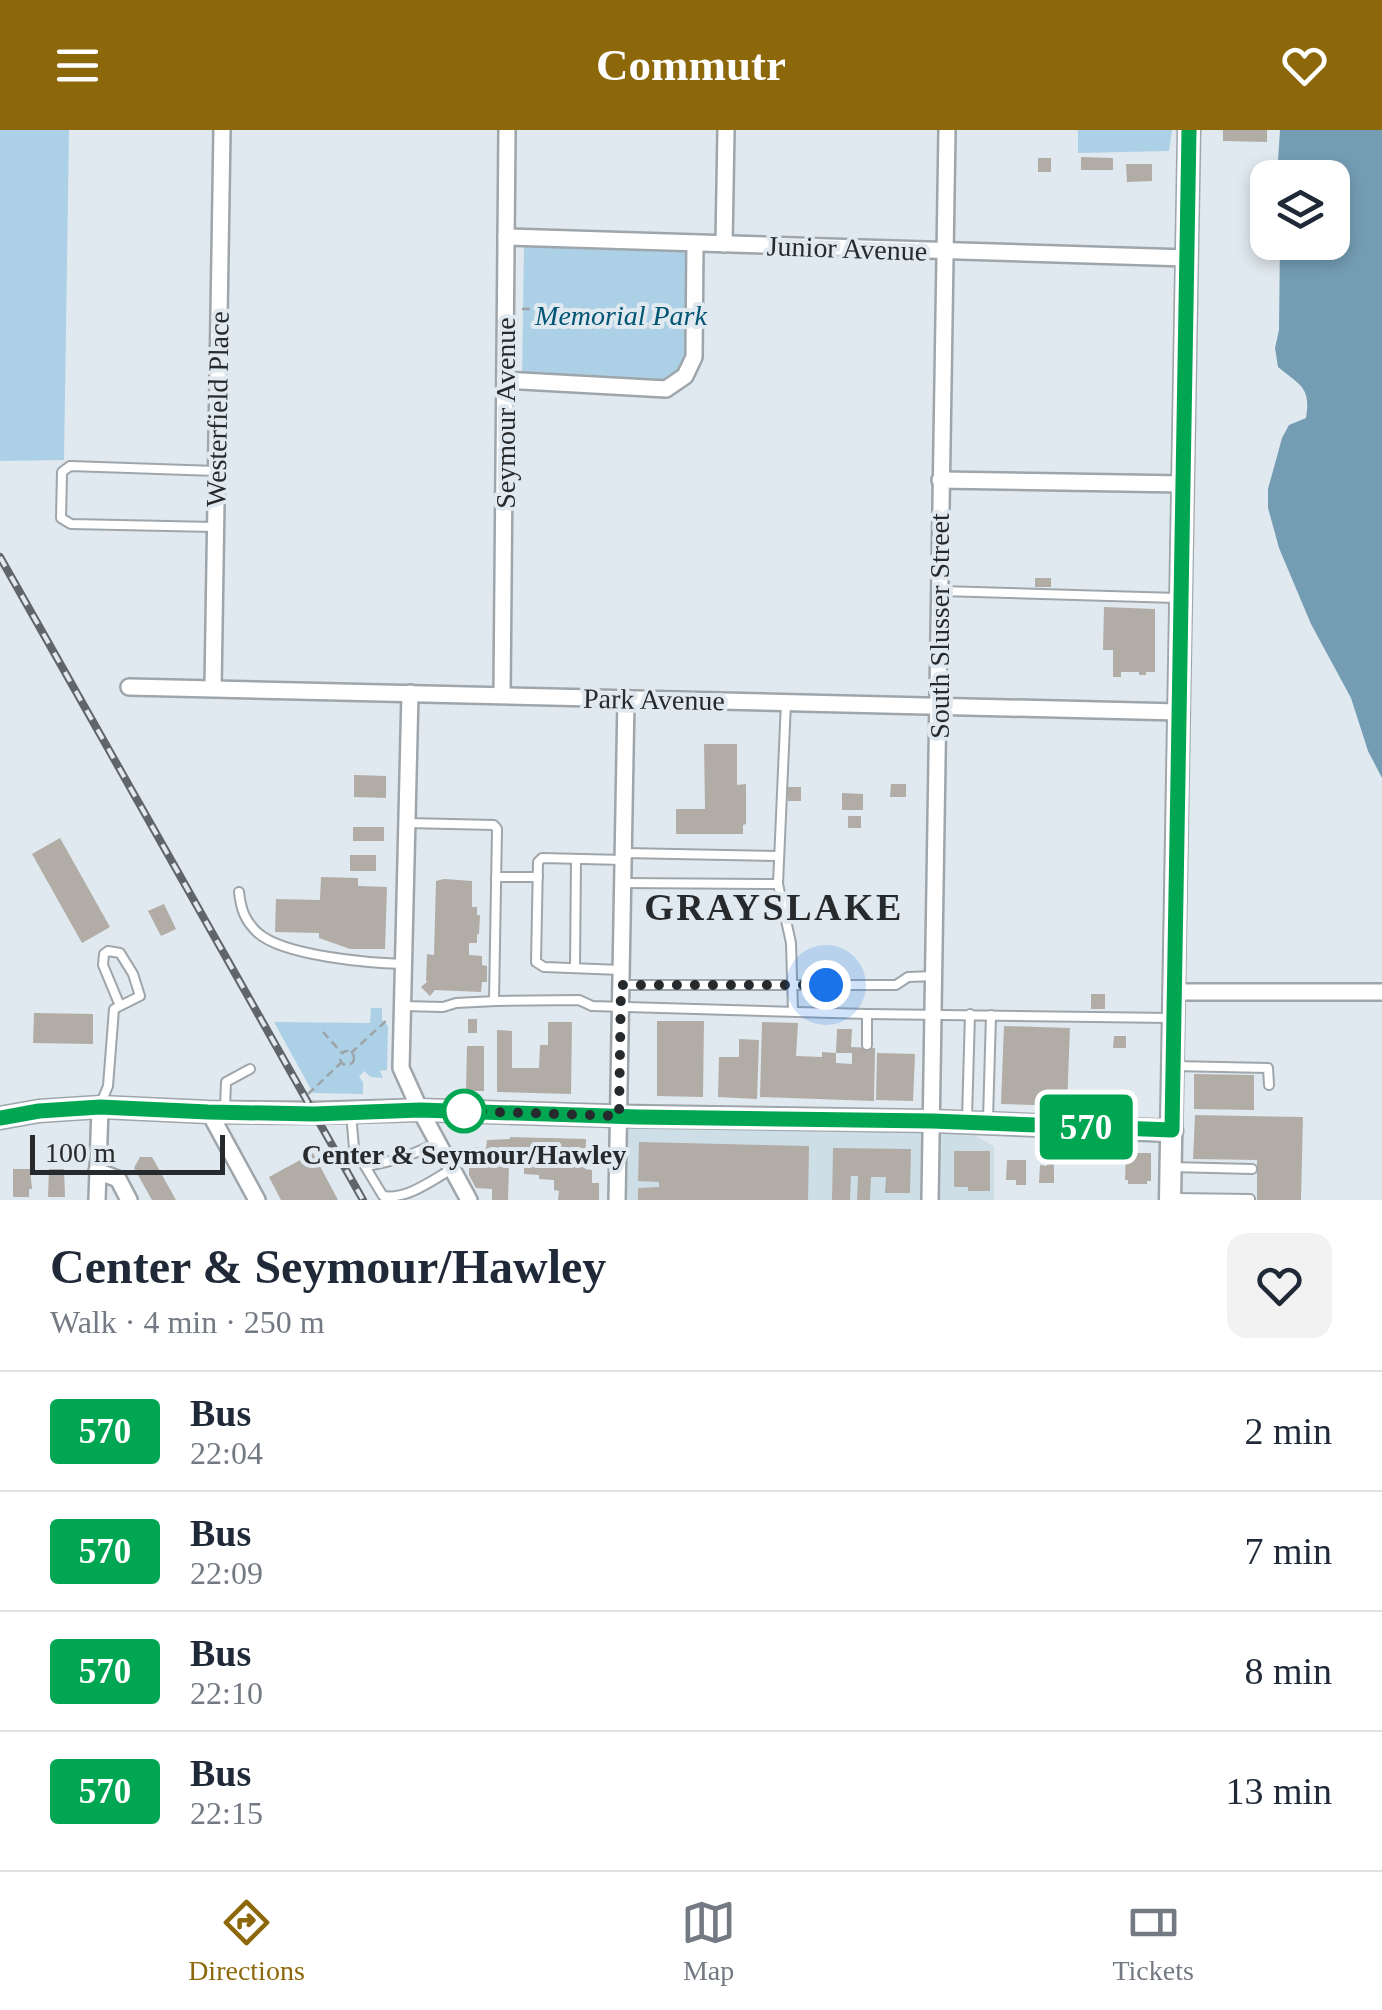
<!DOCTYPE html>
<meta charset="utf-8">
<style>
:root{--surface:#fff;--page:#f2f2f3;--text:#1f2937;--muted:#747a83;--line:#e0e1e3;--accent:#8d680a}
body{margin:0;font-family:Georgia,serif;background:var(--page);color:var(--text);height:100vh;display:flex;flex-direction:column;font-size:38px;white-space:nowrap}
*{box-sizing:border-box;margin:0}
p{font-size:32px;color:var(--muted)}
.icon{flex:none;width:55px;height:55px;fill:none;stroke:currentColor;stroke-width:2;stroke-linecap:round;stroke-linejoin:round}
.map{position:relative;height:1070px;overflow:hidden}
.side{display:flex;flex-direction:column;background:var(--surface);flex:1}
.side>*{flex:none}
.badge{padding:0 20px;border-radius:8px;font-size:35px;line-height:65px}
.controls{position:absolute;left:1250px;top:30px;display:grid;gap:20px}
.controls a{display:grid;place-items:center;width:100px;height:100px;border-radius:20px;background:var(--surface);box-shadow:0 5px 15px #0003;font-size:50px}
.scale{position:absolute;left:30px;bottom:25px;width:195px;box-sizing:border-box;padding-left:10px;border:5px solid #272a2c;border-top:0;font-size:28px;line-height:35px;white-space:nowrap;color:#272a2c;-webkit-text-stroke:8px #e0e9ef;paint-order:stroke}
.you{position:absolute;width:50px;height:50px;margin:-25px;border:8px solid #fff;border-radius:50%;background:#1a73e8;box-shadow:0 0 0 15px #1a73e833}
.map>.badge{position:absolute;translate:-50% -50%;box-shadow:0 0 0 5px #fff}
.round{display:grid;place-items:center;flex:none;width:105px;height:105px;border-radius:20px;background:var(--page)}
.head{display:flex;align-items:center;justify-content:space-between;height:170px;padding:0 50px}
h1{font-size:48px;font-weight:700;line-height:75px}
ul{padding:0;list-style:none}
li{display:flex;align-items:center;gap:30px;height:120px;padding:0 50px;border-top:2px solid var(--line)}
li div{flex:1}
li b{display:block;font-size:38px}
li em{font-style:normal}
li .badge{min-width:110px;font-weight:700;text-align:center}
header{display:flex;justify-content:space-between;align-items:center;height:130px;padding:0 50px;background:var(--accent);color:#fff;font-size:45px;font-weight:700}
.tab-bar{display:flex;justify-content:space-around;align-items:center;height:140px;border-top:2px solid var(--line);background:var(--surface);font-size:28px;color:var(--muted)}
.tab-bar a{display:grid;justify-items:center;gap:5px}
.tab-bar .current{color:var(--accent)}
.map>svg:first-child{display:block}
</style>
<header><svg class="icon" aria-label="menu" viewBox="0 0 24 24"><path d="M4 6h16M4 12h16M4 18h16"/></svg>Commutr<svg class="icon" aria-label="heart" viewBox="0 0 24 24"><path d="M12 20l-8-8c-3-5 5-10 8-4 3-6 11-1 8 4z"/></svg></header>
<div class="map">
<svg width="1382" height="1070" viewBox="0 0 1382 1070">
<rect width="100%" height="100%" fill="#e0e9ef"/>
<!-- built -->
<path fill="#cedee7" d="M627,996L970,1003L994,1016V1070H626Z"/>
<!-- green -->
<g fill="#acd0e5">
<path d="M0,0H69L64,330L0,331Z"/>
<path d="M1078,0H1172L1169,21L1078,23Z"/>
<path d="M524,116L679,120L685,123L687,131C687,151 690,217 684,232C679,243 670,249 658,250L522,248Z"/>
<path d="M371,878H382V890L388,896L387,940L380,941L383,948L371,947L364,941L359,947L363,952V964L313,963L274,892L370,893Z"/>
</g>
<!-- water -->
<path fill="#749db4" d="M1280,0H1382V648L1368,621L1351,568L1311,494L1279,418L1268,378V359L1282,308L1289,295L1306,288C1311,257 1301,256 1278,237L1275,218L1279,200L1280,113L1332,112V48L1277,47Z"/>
<!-- building -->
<g fill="#b1aca5">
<path d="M1223,0H1267V12L1223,11Z"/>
<path d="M1081,27L1113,28V40H1081Z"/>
<rect x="1038" y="28" width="13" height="14"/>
<path d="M1126,34H1152V51L1127,52Z"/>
<rect x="1035" y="448" width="16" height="9"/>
<path d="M1104,477L1155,479V542H1146V545H1139V542H1121V547H1113V520H1103Z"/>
<path d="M704,614H737V655L746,654V694L743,695V704H676V679H705Z"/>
<path d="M354,645L386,646V668L354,667Z"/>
<path d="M891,654H906V667H890Z"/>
<rect x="788" y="657" width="13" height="14"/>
<path d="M842,663L863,664V680H842Z"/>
<rect x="848" y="686" width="13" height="12"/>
<rect x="353" y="697" width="31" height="14"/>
<path d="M60,708L110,797L82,813L32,724Z"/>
<rect x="350" y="725" width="26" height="16"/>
<path d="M321,747L358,748V756L387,757L385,819H350L319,808V803L275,802L276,769L320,770Z"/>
<path d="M444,749L472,751V777H477V785H480L479,804H477V813H469V825L482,826V835L487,836V852H482L481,862L435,860L430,866L421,857L428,851H426L427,824L434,825L436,751Z"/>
<path d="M164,774L176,799L161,806L148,781Z"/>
<rect x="1091" y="864" width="14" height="15"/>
<path d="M34,883L93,884V914L33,913Z"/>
<rect x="468" y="889" width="9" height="14"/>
<path d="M657,891H704L703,967L657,966Z"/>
<path d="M548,892H572L571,964L497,962V900L512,901V938H539L540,915H548Z"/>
<path d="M762,892L798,893L796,926L822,927V922L836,923V933L852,934V923H836L837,899H852L851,917L875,918L874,971L760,967Z"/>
<path d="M1004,896L1070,898L1067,976L1001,974Z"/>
<path d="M1114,906H1126V918H1113Z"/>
<path d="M739,909L759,910L757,969L718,967L719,927H739Z"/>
<path d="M467,916H484V961H466Z"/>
<path d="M877,923L915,924L913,971L876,970Z"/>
<path d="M1194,944L1254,945V980L1194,979Z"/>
<path d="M1195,985L1303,987L1301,1070H1257V1030L1193,1029Z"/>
<path d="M510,1007L586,1009L585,1039L592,1040V1053H599V1070H558L559,1061L554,1060V1050L539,1049V1045L524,1044V1036H509L508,1070H492V1059L476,1058L469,1045V1021L473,1017L486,1018L487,1010L510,1009Z"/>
<path d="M639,1012L809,1016L808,1070H638V1058L659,1057V1052L638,1051Z"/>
<path d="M833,1018L911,1019L910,1063H885L886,1047H871L870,1070H857L858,1046H851L850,1070H832Z"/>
<path d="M954,1021H990V1061H968V1057H954Z"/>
<path d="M313,1023L338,1070H281L269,1047Z"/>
<path d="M1126,1023H1151V1051H1147V1054H1128V1050H1125Z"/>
<path d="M140,1027H152L176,1070H152L134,1038Z"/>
<path d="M1007,1030H1026V1055H1016V1050H1006Z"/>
<path d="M1047,1033H1053L1054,1036V1053H1039L1040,1035L1047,1036Z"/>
<path d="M13,1039H30L32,1059H29V1067H13Z"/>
<path d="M49,1039H64L65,1067H48Z"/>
</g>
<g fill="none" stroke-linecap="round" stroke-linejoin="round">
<defs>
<g id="service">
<path d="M215,397L71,394L61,388L62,342L70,336L216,341"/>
<path d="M941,461L1177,468"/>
<path d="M786,572L778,754L791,813L793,881"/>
<path d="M407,693L494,695L497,699L494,871"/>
<path d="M624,723L779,726"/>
<path d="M496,747H538"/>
<path d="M623,753L778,754"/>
<path d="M239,762C241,780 245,791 258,803C284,826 369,833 404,834"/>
<path d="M575,838L576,729"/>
<path d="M621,840L544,837L536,832L538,732L542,728L623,730"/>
<path d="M622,855H896L908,847L935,846"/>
<path d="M403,876L443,877L456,873L496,871L579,870L592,876L867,884L1171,888"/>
<path d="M867,915V884"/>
<path d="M1173,936L1268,938L1269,955"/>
<path d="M101,973L108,956L114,879L140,866L133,844L120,823L108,821L104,824L103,835L120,876"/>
<path d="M225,978L226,952L250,939"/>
<path d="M351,983L354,1018L383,1066C407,1070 432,1050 452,1039"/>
<path d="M967,988L970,884"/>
<path d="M988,989L991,885"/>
<path d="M366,1036C391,1032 415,1025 437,1012"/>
<path d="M1171,1037L1252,1039"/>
<path d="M1174,1068L1250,1069"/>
</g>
<g id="minor">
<path d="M506,107L1187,128"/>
<path d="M724,114L726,0"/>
<path d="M505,250L666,259L685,246L694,227L695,113"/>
<path d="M940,350L1183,354"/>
<path d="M129,557L1179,582"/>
<path d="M213,558L222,0"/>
<path d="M410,563L401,938L420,980L469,1070"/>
<path d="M502,565L507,0"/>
<path d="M1174,862H1382"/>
<path d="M209,982L257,1070"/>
<path d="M97,1041L118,1049L129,1070"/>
<path d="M97,1070L100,977"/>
<path d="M617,1070L626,568"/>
<path d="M930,1070L947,0"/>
</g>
<g id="tertiary">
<path d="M0,988L39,981L100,977L209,982L315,983L420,980L619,986L932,991L1172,1001"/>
<path d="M1170,1070L1189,0"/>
</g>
</defs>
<!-- service casing -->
<use href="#service" stroke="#9ea6ab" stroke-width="12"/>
<!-- minor casing -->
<use href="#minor" stroke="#9ea6ab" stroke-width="20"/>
<!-- tertiary casing -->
<use href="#tertiary" stroke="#9ea6ab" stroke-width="25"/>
<!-- path -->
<g stroke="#9da4a8" stroke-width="2.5" stroke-dasharray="8 5" stroke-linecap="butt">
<path d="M543,175L547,179L544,182L540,179Z"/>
<path d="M522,179H539"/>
<path d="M323,902L341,922"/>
<circle cx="347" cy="928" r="7"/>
<path d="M351,923L387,890"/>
<path d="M308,964L342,932"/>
</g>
<!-- service -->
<use href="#service" stroke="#fff" stroke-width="8"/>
<!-- minor -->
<use href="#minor" stroke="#fff" stroke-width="15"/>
<!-- tertiary -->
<use href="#tertiary" stroke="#fff" stroke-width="20"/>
<defs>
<path id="rail" d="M0,427L363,1070"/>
</defs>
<!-- rail casing -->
<use href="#rail" stroke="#606569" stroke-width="8"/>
<!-- rail -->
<use href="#rail" stroke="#e0e9ef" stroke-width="4" stroke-dasharray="11" stroke-linecap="butt"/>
</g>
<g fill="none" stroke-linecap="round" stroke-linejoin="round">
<defs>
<path id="line" d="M0,988L39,981L100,977L208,982L314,984L420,980L638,987L932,991L1172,1000L1189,0"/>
</defs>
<!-- line casing -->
<use href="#line" stroke="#fff" stroke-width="22"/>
<!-- line -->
<use href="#line" stroke="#00a651" stroke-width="15"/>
<!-- walk -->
<path stroke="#272a2c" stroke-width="10" stroke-dasharray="0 18" d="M464,981L619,986L621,855H826"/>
</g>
<!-- markers -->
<circle fill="#fff" stroke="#00a651" stroke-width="5" cx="464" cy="981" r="20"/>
<g text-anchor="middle" stroke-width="8" stroke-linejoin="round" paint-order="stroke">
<!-- street labels -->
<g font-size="28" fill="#272a2c" stroke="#e0e9ef">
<text transform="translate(847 118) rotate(2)" y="10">Junior Avenue</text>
<text transform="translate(217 279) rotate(-89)" y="10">Westerfield Place</text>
<text transform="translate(505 283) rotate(-90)" y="10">Seymour Avenue</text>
<text transform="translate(939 496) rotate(-90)" y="10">South Slusser Street</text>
<text transform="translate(654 569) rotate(1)" y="10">Park Avenue</text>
</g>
<!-- park labels -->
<g font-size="28" font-style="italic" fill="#005474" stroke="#e0e9ef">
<text x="621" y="195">Memorial Park</text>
</g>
<!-- stop labels -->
<g font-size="28" font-weight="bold" fill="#272a2c" stroke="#e0e9ef">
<text x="464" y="1034">Center &amp; Seymour/Hawley</text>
</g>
<!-- district labels -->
<g font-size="38" font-weight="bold" letter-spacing="2.5" fill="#272a2c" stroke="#e0e9ef">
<text x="774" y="790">GRAYSLAKE</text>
</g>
</g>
</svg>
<div class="controls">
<a><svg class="icon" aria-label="layers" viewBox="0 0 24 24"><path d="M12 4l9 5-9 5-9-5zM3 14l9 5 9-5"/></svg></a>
</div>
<div class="scale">100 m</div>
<div class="you" style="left:826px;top:855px"></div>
<b class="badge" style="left:1086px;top:997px;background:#00a651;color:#fff">570</b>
</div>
<section class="side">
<div class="head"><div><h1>Center &amp; Seymour/Hawley</h1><p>Walk · 4 min · 250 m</p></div><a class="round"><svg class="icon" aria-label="heart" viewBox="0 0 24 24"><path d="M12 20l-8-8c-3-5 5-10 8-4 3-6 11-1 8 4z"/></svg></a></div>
<ul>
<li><span class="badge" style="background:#00a651;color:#fff">570</span><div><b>Bus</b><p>22:04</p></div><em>2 min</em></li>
<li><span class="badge" style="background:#00a651;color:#fff">570</span><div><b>Bus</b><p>22:09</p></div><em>7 min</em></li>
<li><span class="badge" style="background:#00a651;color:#fff">570</span><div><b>Bus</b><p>22:10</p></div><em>8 min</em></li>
<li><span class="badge" style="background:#00a651;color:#fff">570</span><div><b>Bus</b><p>22:15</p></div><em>13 min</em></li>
</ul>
</section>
<nav class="tab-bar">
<a class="current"><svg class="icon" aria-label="directions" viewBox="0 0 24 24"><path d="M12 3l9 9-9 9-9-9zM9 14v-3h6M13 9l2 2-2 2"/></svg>Directions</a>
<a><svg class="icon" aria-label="map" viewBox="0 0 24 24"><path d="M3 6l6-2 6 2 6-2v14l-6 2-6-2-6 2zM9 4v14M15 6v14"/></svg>Map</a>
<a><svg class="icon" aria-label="tickets" viewBox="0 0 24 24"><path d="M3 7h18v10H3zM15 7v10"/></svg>Tickets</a>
</nav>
